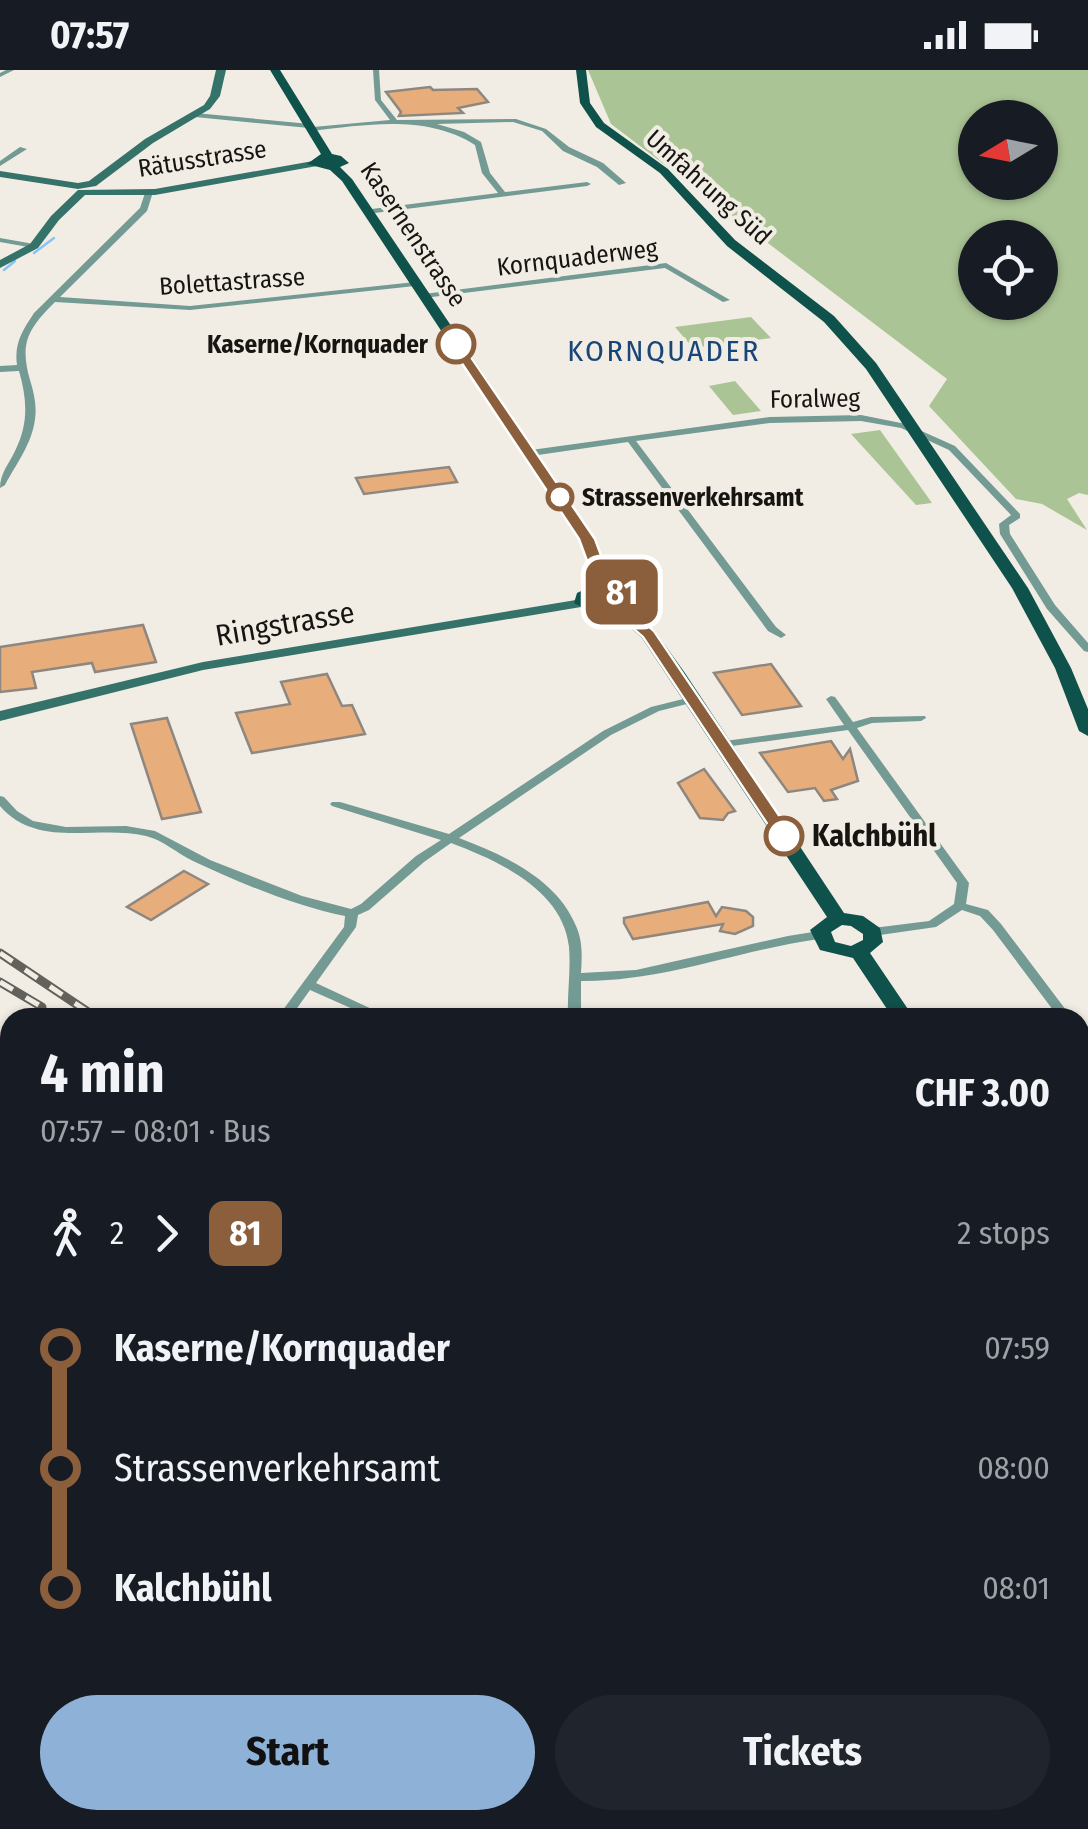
<!DOCTYPE html>
<meta charset="utf-8">
<style>
:root{--surface:#171b24;--page:#20242c;--text:#f1f3f6;--muted:#9ea1a6;--accent:#8eb2d7}
body{margin:0;font-family:"Fira Sans Condensed",sans-serif;background:var(--page);color:var(--text);height:100vh;display:flex;flex-direction:column;font-size:38px;white-space:nowrap}
*{box-sizing:border-box;margin:0}
p{font-size:32px;color:var(--muted)}
.icon{flex:none;width:55px;height:55px;fill:none;stroke:currentColor;stroke-width:2;stroke-linecap:round;stroke-linejoin:round}
.map{position:relative;flex:1;overflow:hidden}
.panel{position:absolute;left:0px;top:938px;width:1090px;height:822px;display:flex;flex-direction:column;background:var(--surface);border-radius:30px 30px 0 0;box-shadow:0 2px 8px #0004}
.panel>*{flex:none}
.badge{padding:0 20px;border-radius:15px;font-size:35px;line-height:65px}
.needle{width:65px;rotate:260deg}
.controls{position:absolute;left:958px;top:30px;display:grid;gap:20px}
.controls a{display:grid;place-items:center;width:100px;height:100px;border-radius:50%;background:var(--surface);box-shadow:0 2px 8px #0004;font-size:50px}
.map>.badge{position:absolute;translate:-50% -50%;box-shadow:0 0 0 5px #fff}
.legs{display:flex;align-items:center;gap:15px;height:110px;padding:0 40px;font-size:32px}
.legs p{margin-inline-start:auto}
.overview{display:flex;align-items:center;justify-content:space-between;height:170px;padding:0 40px}
h1{font-size:55px;font-weight:700;line-height:75px}
.button{display:flex;gap:20px;margin-top:auto;padding:20px 40px}
.button a{flex:1;height:115px;border-radius:60px;background:var(--accent);color:#111;font-size:40px;font-weight:700;line-height:115px;text-align:center}
.button a+a{background:var(--page);color:var(--text)}
ul{padding:0 40px;list-style:none}
li{display:flex;align-items:center;gap:35px;height:120px;font-size:38px}
li i{display:grid;place-items:center;width:15px;height:100%;margin:0 12px;background:currentColor}
li i::after{content:'';width:25px;height:25px;margin:-12px;border:8px solid;border-radius:50%;background:var(--surface)}
li p{margin-inline-start:auto}
li:first-child i{background:linear-gradient(#0000 50%,currentColor 0)}
li:last-child i{background:linear-gradient(currentColor 50%,#0000 0)}
.status{display:flex;justify-content:space-between;align-items:center;height:70px;padding:0 50px;background:var(--surface);direction:ltr}
.status svg{height:28px;fill:currentColor}
.map>svg:first-child{display:block}
</style>
<div class="status"><b>07:57</b><svg viewBox="0 0 49 12"><path d="M0 12V9h3v3zM5 12V6h3v6zM10 12V3h3v9zM15 12V0h3v12zM26 1h20v11H26zM47 4h2v5h-2z"/></svg></div>
<div class="map">
<svg width="1088" height="1759" viewBox="0 0 1088 1759">
<rect width="100%" height="100%" fill="#f2ede4"/>
<!-- green -->
<g fill="#abc495" fill-rule="evenodd">
<path d="M588,0H1088V425L1079,423L1067,429L1087,460L1042,434L1016,429L929,336L947,309L611,54ZM975,48H1040V112H975ZM975,168H1040V232H975Z"/>
<path d="M751,247L771,268L693,278L675,257Z"/>
<path d="M735,311L761,341L733,345L709,316Z"/>
<path d="M880,360L932,433L916,435L851,364Z"/>
</g>
<g fill="none" stroke-linecap="round" stroke-linejoin="round">
<!-- stream -->
<g stroke="#86c4f5" stroke-width="2.5">
<path d="M34,183L54,168"/>
<path d="M4,200L15,191"/>
</g>
</g>
<!-- building -->
<g fill="#e7ae7b" stroke="#8e8780" stroke-width="2.5">
<path d="M430,17L433,20L477,19L488,32L458,38L463,43L399,46L401,42L386,22Z"/>
<path d="M449,397L457,412L364,424L356,408Z"/>
<path d="M143,555L156,592L95,602L92,593L32,602L36,618L0,622V577Z"/>
<path d="M771,594L801,636L742,645L714,603Z"/>
<path d="M327,604L342,636L352,635L365,664L252,683L236,643L290,634L281,612Z"/>
<path d="M167,648L201,742L162,749L131,654Z"/>
<path d="M831,671L843,689L850,679L858,711L831,720L837,729L824,731L815,718L788,722L760,683Z"/>
<path d="M704,699L735,741L728,743L723,750L700,748L678,713Z"/>
<path d="M184,801L208,814L151,850L127,837Z"/>
<path d="M708,832L716,846L722,837L746,841L753,847V856L735,864L720,861L723,854L633,869L624,853V848Z"/>
</g>
<g fill="none" stroke-linecap="round" stroke-linejoin="round">
<!-- street -->
<g fill="#749a94" fill-rule="evenodd">
<path d="M6,0H14L0,7V3Z"/>
<path d="M373,0H379L381,30L397,50L516,49L546,59L569,77L603,93L626,113L619,115L597,97L563,81L542,61L513,52L437,54L464,62L481,72L490,103L505,122L587,112L591,114L587,116L367,144H364V140L498,123L482,103L475,75C426,44 366,55 312,61L309,58L195,47L192,45L195,43L310,54L313,57L390,50L375,30Z"/>
<path d="M20,77L27,79L0,96V91Z"/>
<path d="M146,120L153,122L147,141L60,227L190,236L415,212L419,214L415,216L190,240L55,232C29,258 19,272 30,310C34,323 37,336 35,349C32,374 16,394 5,415L0,418C0,403 9,394 15,381C29,353 27,329 19,301L0,302V296L17,295C14,274 22,261 34,243L140,138Z"/>
<path d="M0,168L34,174L38,176L34,178L0,172Z"/>
<path d="M666,193L730,230L723,232L665,198L424,228L420,226L424,224Z"/>
<path d="M861,345L906,354L955,376L1020,444V448L1009,455L1010,464L1055,535L1088,573V582L1084,581L1047,539L1000,464L999,454L1011,445L949,380L901,358L861,351L770,353L636,371L776,557L786,565L781,568L768,561L628,372L531,386L526,383L531,380L770,347Z"/>
<path d="M695,626L700,629L699,631L659,641L611,665L459,768C504,785 557,809 576,856C583,871 582,888 581,903L636,900L788,866L819,861L825,865L819,869C739,880 663,912 581,911V948H568C567,923 571,901 569,877C563,820 499,791 451,773L424,792L369,840L358,845L356,857L316,913L391,948H373L310,920L290,948H277L344,857L345,846C297,837 238,812 193,791C178,784 163,770 146,766C97,754 38,780 0,736V726L4,727L17,741L33,751L66,757L126,756L155,761L210,790L302,826L351,839L361,834L416,786L441,770L332,736L330,734L332,732H340L449,764L603,661L651,637Z"/>
<path d="M831,626L835,627L853,652L871,647L925,646L926,648L921,651L872,653L857,658L969,813L966,834L988,840L1001,854L1072,948H1059L993,860L980,846L962,840L936,857L873,866L869,865L867,862L869,859L873,858L929,851L954,834L957,813L848,660L725,677L719,674L725,671L844,655L826,629Z"/>
<path d="M0,1269L10,1271V1283L0,1281Z"/>
</g>
<!-- secondary -->
<g fill="#35726a" fill-rule="evenodd">
<path d="M216,0H226L220,26L210,39L153,73L96,116L78,119L0,107V101L78,113L89,111L145,69L204,35L210,26Z"/>
<path d="M313,91L318,94L317,96L155,125H85L59,150L38,178L0,198V190L30,174L51,146L78,120L155,119Z"/>
<path d="M582,529L589,533L587,536L203,600L0,651V641L203,592Z"/>
</g>
<!-- primary -->
<g fill="#0f524b" fill-rule="evenodd">
<path d="M270,0H280L332,84L341,86L349,93L340,97L352,109L595,469L612,514L636,528L628,538L654,560L685,603L844,843L863,846L880,858L883,872L870,883L914,948H893L853,888L820,880L810,860L827,847L642,568L615,544H595L574,533L577,523L595,514L579,469L342,111L330,100L307,94L321,84ZM601,523L618,529L614,535L603,536L590,531ZM842,855L851,856L863,864V870L851,876L835,872L831,862Z"/>
<path d="M576,0H586L590,33L604,53L668,99L735,170L834,246L876,293L1028,518L1071,598L1088,639V666L1079,661L1055,598L1012,518L866,299L824,252L727,176L660,103L596,57L580,33Z"/>
<path d="M1088,1087V1111L1080,1114V1090Z"/>
<path d="M1088,1183V1224L1080,1227V1185Z"/>
<path d="M1088,1254V1274L1080,1276V1257Z"/>
<path d="M912,1750H942L940,1759H910Z"/>
</g>
<!-- highway -->
<g fill="#153430" fill-rule="evenodd">
<path d="M0,1669H10V1721L0,1720Z"/>
<path d="M0,1727L10,1728V1750H23L22,1753L0,1757Z"/>
<path d="M76,1750H183L188,1759H80Z"/>
<path d="M315,1750H383L388,1759H319Z"/>
<path d="M503,1750H568L573,1759H507Z"/>
<path d="M868,1750H904L900,1759H863Z"/>
<path d="M949,1750H981L984,1759H950Z"/>
</g>
<defs>
<g id="rail-far1">
<path d="M0,883L97,948"/>
<path d="M0,912L42,937"/>
</g>
<path id="rail" d="M1080,1657L1088,1666"/>
</defs>
<!-- rail-far1 casing -->
<use href="#rail-far1" stroke="#63615c" stroke-width="9"/>
<!-- rail casing -->
<use href="#rail" stroke="#63615c" stroke-width="10"/>
<!-- rail-far1 -->
<use href="#rail-far1" stroke="#f2ede4" stroke-width="5" stroke-dasharray="15" stroke-linecap="butt"/>
<!-- rail -->
<use href="#rail" stroke="#f2ede4" stroke-width="6" stroke-dasharray="20" stroke-linecap="butt"/>
</g>
<!-- line-1 -->
<path fill="#8b5e3c" stroke="#fff" stroke-width="2.5" d="M456,270L460,271L595,469L612,515L631,521L636,532L629,539L654,561L793,766L791,770H778L643,567L611,539L620,531L619,527L597,518L579,469L449,274Z"/>
<!-- markers -->
<g fill="#fff" stroke="#8b5e3c" stroke-width="5">
<circle cx="456" cy="274" r="18"/>
<circle cx="560" cy="427" r="12"/>
<circle cx="784" cy="766" r="18"/>
</g>
<g text-anchor="middle" stroke-width="8" stroke-linejoin="round" paint-order="stroke">
<!-- far-street labels -->
<g font-size="25" fill="#161512" stroke="#f2ede4">
<text transform="translate(202 88) rotate(-9)" y="9">Rätusstrasse</text>
<text transform="translate(709 117) rotate(42)" y="9">Umfahrung Süd</text>
<text transform="translate(414 164) rotate(56)" y="9">Kasernenstrasse</text>
<text transform="translate(577 187) rotate(-7)" y="9">Kornquaderweg</text>
<text transform="translate(232 211) rotate(-4)" y="9">Bolettastrasse</text>
<text transform="translate(815 328) rotate(-1)" y="9">Foralweg</text>
</g>
<!-- far-stop labels -->
<g font-size="25" font-weight="bold" fill="#161512" stroke="#f2ede4" text-anchor="end">
<text x="428" y="283">Kaserne/Kornquader</text>
<text x="582" y="436" text-anchor="start">Strassenverkehrsamt</text>
</g>
<!-- far-quarter labels -->
<g font-size="30" letter-spacing="2.5" fill="#184679" stroke="#f2ede4">
<text x="664" y="291">KORNQUADER</text>
</g>
<!-- street labels -->
<g font-size="30" fill="#161512" stroke="#f2ede4">
<text transform="translate(285 554) rotate(-10)" y="10">Ringstrasse</text>
</g>
<!-- stop labels -->
<g font-size="30" font-weight="bold" fill="#161512" stroke="#f2ede4" text-anchor="start">
<text x="812" y="776">Kalchbühl</text>
</g>
</g>
</svg>
<div class="controls">
<a><svg class="needle" viewBox="-14 -14 28 28"><path d="M0-13l5 13h-10z" fill="#e53935"/><path d="M0 13l5-13h-10z" fill="#9ea1a6"/></svg></a>
<a><svg class="icon" aria-label="locate" viewBox="0 0 24 24"><circle cx="12" cy="12" r="6"/><path d="M12 2v4M12 18v4M2 12h4M18 12h4"/></svg></a>
</div>
<b class="badge" style="left:622px;top:522px;background:#8b5e3c;color:#fff">81</b>
<section class="panel">
<div class="overview"><div><h1>4 min</h1><p>07:57 – 08:01 · Bus</p></div><b>CHF 3.00</b></div>
<div class="legs"><svg class="icon" aria-label="walk" viewBox="0 0 24 24"><circle cx="13" cy="4" r="2"/><path d="M13 8l-2 6 4 7M11 14l-3 7M7 12l3-4h3l4 4"/></svg>2<svg class="icon" aria-label="forward" viewBox="0 0 24 24"><path d="M9 5l7 7-7 7"/></svg><b class="badge" style="background:#8b5e3c;color:#fff">81</b><p>2 stops</p></div>
<ul>
<li><i style="color:#8b5e3c"></i><b>Kaserne/Kornquader</b><p>07:59</p></li>
<li><i style="color:#8b5e3c"></i><span>Strassenverkehrsamt</span><p>08:00</p></li>
<li><i style="color:#8b5e3c"></i><b>Kalchbühl</b><p>08:01</p></li>
</ul>
<div class="button"><a>Start</a><a>Tickets</a></div>
</section>
</div>
